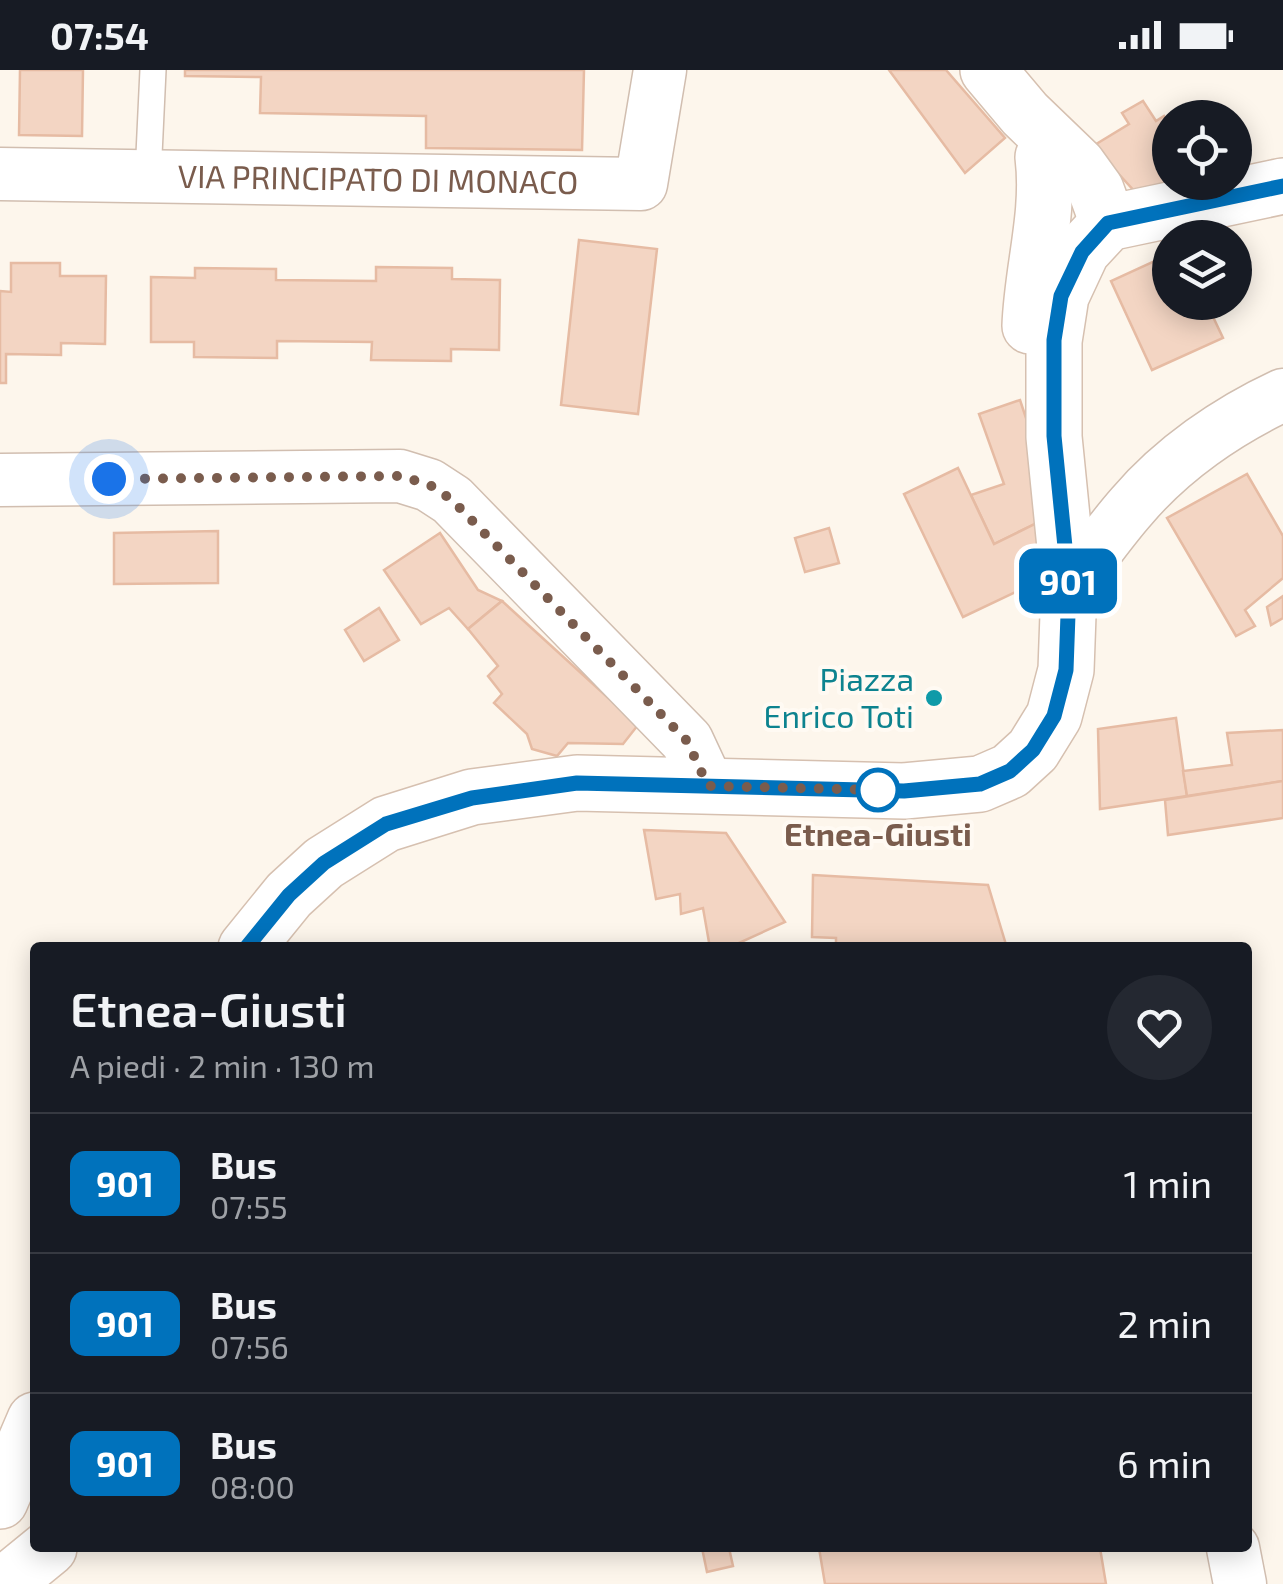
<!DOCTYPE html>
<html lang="it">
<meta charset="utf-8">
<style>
:root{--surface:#171b24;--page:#242831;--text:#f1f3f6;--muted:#9ea1a6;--line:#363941}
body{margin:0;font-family:"Exo 2",sans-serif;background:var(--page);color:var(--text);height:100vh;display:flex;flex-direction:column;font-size:38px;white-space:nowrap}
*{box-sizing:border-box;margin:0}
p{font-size:32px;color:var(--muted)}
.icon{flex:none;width:55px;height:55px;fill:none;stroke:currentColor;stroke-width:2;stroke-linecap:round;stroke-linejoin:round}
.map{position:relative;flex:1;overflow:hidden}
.panel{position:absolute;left:30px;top:872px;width:1222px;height:610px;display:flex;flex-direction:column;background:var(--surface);border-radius:10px;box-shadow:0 5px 25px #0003}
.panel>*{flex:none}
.badge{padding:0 20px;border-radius:15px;font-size:35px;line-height:65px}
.controls{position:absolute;left:1152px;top:30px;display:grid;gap:20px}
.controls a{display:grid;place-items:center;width:100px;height:100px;border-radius:50%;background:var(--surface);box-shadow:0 5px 25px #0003;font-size:50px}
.you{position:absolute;width:50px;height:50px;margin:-25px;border:8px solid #fff;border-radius:50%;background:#1a73e8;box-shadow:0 0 0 15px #1a73e833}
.map>.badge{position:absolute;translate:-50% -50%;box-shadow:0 0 0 5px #fff}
.round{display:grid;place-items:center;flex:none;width:105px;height:105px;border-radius:52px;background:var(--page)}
.head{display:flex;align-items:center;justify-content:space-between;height:170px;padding:0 40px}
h1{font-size:48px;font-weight:600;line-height:75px}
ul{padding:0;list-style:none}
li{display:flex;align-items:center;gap:30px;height:140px;padding:0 40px;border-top:2px solid var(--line)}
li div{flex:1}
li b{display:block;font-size:38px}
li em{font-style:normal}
li .badge{min-width:110px;font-weight:700;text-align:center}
.status{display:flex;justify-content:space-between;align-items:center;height:70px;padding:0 50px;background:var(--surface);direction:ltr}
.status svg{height:28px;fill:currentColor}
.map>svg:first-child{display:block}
</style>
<div class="status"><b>07:54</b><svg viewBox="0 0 49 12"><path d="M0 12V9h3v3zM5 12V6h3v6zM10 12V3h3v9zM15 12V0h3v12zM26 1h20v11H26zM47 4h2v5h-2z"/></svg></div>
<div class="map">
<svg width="1283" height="1514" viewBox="0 0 1283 1514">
<rect width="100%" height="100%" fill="#fdf6ec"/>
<!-- building -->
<g fill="#f3d5c3" stroke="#e6bba3" stroke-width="2.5">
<path d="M20,0H83L82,66L19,65Z"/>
<path d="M185,0H584L582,80L426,78V46L260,43L261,7L185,6Z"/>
<path d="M889,0H946L1005,68L965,103Z"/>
<path d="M1143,31L1156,51L1164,46L1170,56V112L1138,125L1093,76L1129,54L1122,43Z"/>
<path d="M579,170L657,179L638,344L561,335Z"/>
<path d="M1170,184V232H1206L1223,268L1152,300L1111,211Z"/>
<path d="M11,193H60V206H106L105,274L61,273V285L6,284V313H0V221L11,222Z"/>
<path d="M376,197L452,198V209L500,210L499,280L451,279V291L371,290L372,272L277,271V288L194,287V272H151V207L195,208V198L276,199V210L376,211Z"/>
<path d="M1020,330L1028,354L1039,452L994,474L971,425L1004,414L979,344Z"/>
<path d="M958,398L994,474L1039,452L1043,509L963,547L904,424Z"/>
<path d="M1247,404L1283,466V508L1245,540L1255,556L1236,566L1167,448Z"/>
<path d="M829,458L839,493L805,502L795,468Z"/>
<path d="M218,461V513L114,514V463Z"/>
<path d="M440,463L478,520L502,531L468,559L449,538L421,554L384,500Z"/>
<path d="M1283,526V548L1271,555L1267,537Z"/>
<path d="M502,531L638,655L623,674L568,673L557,686L532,679L527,664L494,633L502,624L488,606L498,596L468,559Z"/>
<path d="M379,538L399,570L364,591L345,560Z"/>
<path d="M1176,648L1187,726L1100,739L1098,659Z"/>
<path d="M1283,660V711L1187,726L1183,701L1232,695L1227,663Z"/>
<path d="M1283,711V748L1168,765L1165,730Z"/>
<path d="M644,760L726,763L785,852L728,878H710L703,838L681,844L680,824L656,829Z"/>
<path d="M813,805L988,815L1007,878H836V868L812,867Z"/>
<path d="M702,1478H729L733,1496L707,1502Z"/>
<path d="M819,1478H1100L1106,1514H825Z"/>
</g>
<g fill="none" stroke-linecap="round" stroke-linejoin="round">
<defs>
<path id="service" d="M148,106L153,0"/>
<g id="minor">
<path id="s1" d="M0,104L641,114L660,0"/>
<path d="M0,410L400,406L429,415L452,430L687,671L708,716"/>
<path d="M1069,517C1090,490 1109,462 1132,436C1172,389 1227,351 1283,325"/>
<path d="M1233,1478L1240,1514"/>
</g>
<g id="secondary">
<path d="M988,0L1025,44L1078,95L1096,120L1108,153"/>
<path d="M1030,256C1032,199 1050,144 1043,87"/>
<path d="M246,878L289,825L324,793L386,754L472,727L577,713L904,721L980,714L1010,701L1033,680L1054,646L1066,600L1069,517L1054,367V271L1061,226L1082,181L1108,153L1283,116"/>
<path d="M0,1431L35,1350"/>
<path d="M5,1514L49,1478"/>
</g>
</defs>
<!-- service casing -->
<use href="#service" stroke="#d1beb0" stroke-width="28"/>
<!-- minor casing -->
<use href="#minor" stroke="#d1beb0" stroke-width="55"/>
<!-- secondary casing -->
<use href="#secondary" stroke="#d6c0b0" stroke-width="58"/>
<!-- service -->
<use href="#service" stroke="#fff" stroke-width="25"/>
<!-- minor -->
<use href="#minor" stroke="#fff" stroke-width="52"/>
<!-- secondary -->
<use href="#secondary" stroke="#fff" stroke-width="55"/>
</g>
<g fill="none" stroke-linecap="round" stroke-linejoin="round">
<defs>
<path id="line" d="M246,878L289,825L324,793L386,754L472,728L577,713L904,721L980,714L1010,701L1033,680L1054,646L1066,600L1069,517L1054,366V270L1061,226L1082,182L1108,153L1283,116"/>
</defs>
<!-- line casing -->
<use href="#line" stroke="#fff" stroke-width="22"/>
<!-- line -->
<use href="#line" stroke="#0072bc" stroke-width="15"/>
<!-- walk -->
<path stroke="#7a5c4d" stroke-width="10" stroke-dasharray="0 18" d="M109,409L400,406L430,415L452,430L687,671L708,716L878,720"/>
</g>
<!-- markers -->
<circle fill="#0f9aa8" stroke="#fffaf3" stroke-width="4" cx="934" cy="628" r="10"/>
<circle fill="#fff" stroke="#0072bc" stroke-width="5" cx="878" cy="720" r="20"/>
<g text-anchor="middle" stroke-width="8" stroke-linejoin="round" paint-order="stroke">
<!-- street labels -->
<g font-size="32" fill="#7a5c4d" stroke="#fffaf3">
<text dy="11" stroke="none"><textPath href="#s1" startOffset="378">VIA PRINCIPATO DI MONACO</textPath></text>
</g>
<!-- culture labels -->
<g font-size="32" fill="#0d838f" stroke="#fffaf3" text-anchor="end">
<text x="914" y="621">Piazza<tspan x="914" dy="37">Enrico Toti</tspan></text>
</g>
<!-- stop labels -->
<g font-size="32" font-weight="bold" fill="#7a5c4d" stroke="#fffaf3">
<text x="878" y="776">Etnea-Giusti</text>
</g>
</g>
</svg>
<div class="controls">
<a><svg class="icon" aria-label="locate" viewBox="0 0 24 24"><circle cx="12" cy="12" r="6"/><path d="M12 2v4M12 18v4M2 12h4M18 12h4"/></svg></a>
<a><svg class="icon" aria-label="layers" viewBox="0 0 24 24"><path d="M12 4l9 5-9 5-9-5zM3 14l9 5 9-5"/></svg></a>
</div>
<div class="you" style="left:109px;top:409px"></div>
<b class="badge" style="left:1068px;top:511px;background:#0072bc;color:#fff">901</b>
<section class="panel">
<div class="head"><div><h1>Etnea-Giusti</h1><p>A piedi · 2 min · 130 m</p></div><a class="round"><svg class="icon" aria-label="heart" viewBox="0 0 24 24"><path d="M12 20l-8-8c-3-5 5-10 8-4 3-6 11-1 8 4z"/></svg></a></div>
<ul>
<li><span class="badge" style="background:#0072bc;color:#fff">901</span><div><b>Bus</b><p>07:55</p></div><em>1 min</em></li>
<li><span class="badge" style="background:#0072bc;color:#fff">901</span><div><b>Bus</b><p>07:56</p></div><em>2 min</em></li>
<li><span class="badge" style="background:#0072bc;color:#fff">901</span><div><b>Bus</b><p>08:00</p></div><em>6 min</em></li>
</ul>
</section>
</div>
